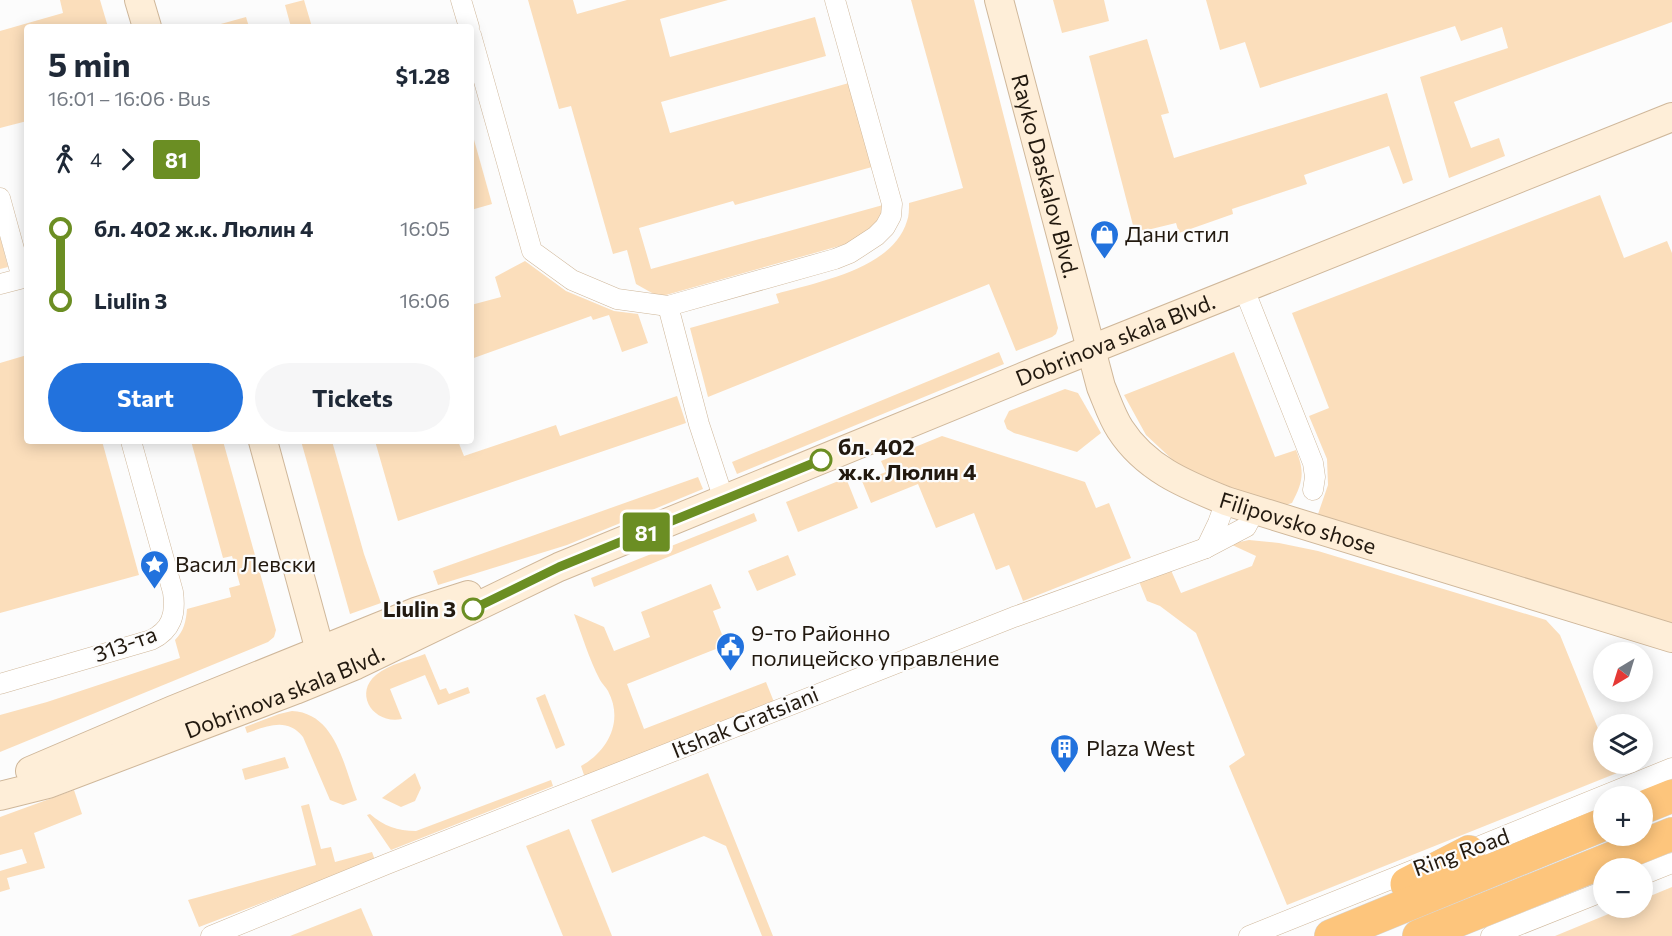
<!DOCTYPE html>
<meta charset="utf-8">
<style>
:root{--surface:#fff;--page:#f6f6f7;--text:#1f2937;--muted:#747a83;--accent:#2272dd}
body{margin:0;font-family:Commissioner,sans-serif;background:var(--page);color:var(--text);height:100vh;display:flex;flex-direction:column;font-size:22px;white-space:nowrap}
*{box-sizing:border-box;margin:0}
p{font-size:20px;color:var(--muted)}
.icon{flex:none;width:33px;height:33px;fill:none;stroke:currentColor;stroke-width:2;stroke-linecap:round;stroke-linejoin:round}
.map{position:relative;flex:1;overflow:hidden}
.details{position:absolute;left:24px;top:24px;width:450px;height:420px;display:flex;flex-direction:column;background:var(--surface);border-radius:6px;box-shadow:0 3px 15px #0003}
.details>*{flex:none}
.badge{padding:0 12px;border-radius:4px;font-size:21px;line-height:39px}
.needle{width:39px;rotate:218deg}
.buttons{position:absolute;left:1593px;top:642px;display:grid;gap:12px}
.buttons a{display:grid;place-items:center;width:60px;height:60px;border-radius:50%;background:var(--surface);box-shadow:0 3px 15px #0003;font-size:30px}
.map>.badge{position:absolute;translate:-50% -50%;box-shadow:0 0 0 3px #fff}
.legs{display:flex;align-items:center;gap:9px;height:66px;padding:0 24px;font-size:20px}
.legs p{margin-inline-start:auto}
.summary{display:flex;align-items:center;justify-content:space-between;height:102px;padding:0 24px}
h1{font-size:33px;font-weight:700;line-height:45px}
.action{display:flex;gap:12px;margin-top:auto;padding:12px 24px}
.action a{flex:1;height:69px;border-radius:36px;background:var(--accent);color:#fff;font-size:24px;font-weight:700;line-height:69px;text-align:center}
.action a+a{background:var(--page);color:var(--text)}
ul{padding:0 24px;list-style:none}
li{display:flex;align-items:center;gap:21px;height:72px;font-size:22px}
li i{display:grid;place-items:center;width:9px;height:100%;margin:0 8px;background:currentColor}
li i::after{content:'';width:15px;height:15px;margin:-8px;border:4px solid;border-radius:50%;background:var(--surface)}
li p{margin-inline-start:auto}
li:first-child i{background:linear-gradient(#0000 50%,currentColor 0)}
li:last-child i{background:linear-gradient(currentColor 50%,#0000 0)}
.map>svg:first-child{display:block}
</style>
<div class="map">
<svg width="1672" height="936" viewBox="0 0 1672 936">
<rect width="100%" height="100%" fill="#fcfcfc"/>
<!-- green -->
<g fill="#fbdebb">
<path d="M60,0H100L108,27H27V121L0,128V31L63,13Z"/>
<path d="M304,0L312,27H291L285,5Z"/>
<path d="M528,0H573L577,14L627,0H728L660,19L670,57L815,17L826,56L661,102L670,133L849,83L872,167L735,205L733,201L639,228L651,269L883,205V215L864,239L659,297L636,284L627,250L613,254L571,106L559,109Z"/>
<path d="M911,0H974L1058,328L1056,334L1052,337L1016,351L989,284L708,397L690,328L779,303L776,294C817,282 893,269 907,221C909,216 909,209 909,203L963,188Z"/>
<path d="M1053,0H1104L1109,21L1062,33Z"/>
<path d="M1206,0H1672V22L1454,102L1471,148L1499,138L1505,156L1449,178L1420,77L1508,48L1502,27L1461,41L1455,26L1260,88L1245,42L1220,50Z"/>
<path d="M246,17L249,27H210Z"/>
<path d="M1147,39L1169,113L1161,115L1174,158L1387,93L1413,180L1403,184L1389,146L1304,175L1307,184L1232,209L1233,214L1179,233L1176,223L1135,233L1089,56Z"/>
<path d="M471,129L492,204L471,210Z"/>
<path d="M1600,195L1624,258L1667,241L1672,253V627L1317,517L1328,485L1327,459L1309,416L1329,408L1292,313Z"/>
<path d="M0,236L8,267L0,269Z"/>
<path d="M525,261L566,291L614,311L638,314L648,343L622,352L609,315L593,320L591,316L471,359V305L501,297L495,277Z"/>
<path d="M999,352L1004,364L737,474L732,462Z"/>
<path d="M1234,352L1275,457L1296,450C1305,472 1303,482 1292,503L1279,507L1228,491L1175,462L1146,435L1124,395Z"/>
<path d="M27,355V441H102L139,575L0,613V363Z"/>
<path d="M1065,389L1078,393L1101,433L1077,452L1014,433L1007,429L1004,421L1009,411Z"/>
<path d="M677,396L686,423L398,521L375,441H458L464,456L556,425L560,436Z"/>
<path d="M942,436L1085,482L1096,508L1109,503L1131,558L1023,601L1009,565L996,570L974,513L936,528L918,484L871,503L862,481L886,472L881,461Z"/>
<path d="M191,441H223L276,630L274,637L268,642L0,752V715L47,702L180,658L175,640C184,631 186,621 187,609L231,597L229,588L240,585L232,556L223,558Z"/>
<path d="M301,441H332L364,554L381,603L350,614Z"/>
<path d="M698,477L703,489L567,545L438,585L433,571Z"/>
<path d="M846,478L858,508L798,532L786,502Z"/>
<path d="M754,513L757,521L594,587L591,578Z"/>
<path d="M1249,540L1279,543L1318,551L1546,620L1560,635L1603,741L1604,764H1613L1617,773L1287,905L1229,766L1245,755L1196,633L1160,606L1147,601L1138,579L1170,568L1181,593L1252,566L1256,556L1230,544Z"/>
<path d="M788,555L796,575L757,591L748,571Z"/>
<path d="M711,584L721,608L713,611L726,645L627,684L644,729L766,682L774,702L585,778L581,766C608,751 624,721 608,691C606,687 602,684 600,680C589,659 582,635 574,614L604,627L614,651L650,637L641,612Z"/>
<path d="M425,654L440,690L446,688L449,694L468,687L470,693L438,705L425,675L390,689L402,719C374,725 353,694 376,675C389,664 410,660 425,654Z"/>
<path d="M545,694L565,745L556,749L536,698Z"/>
<path d="M292,711C336,713 344,767 357,800L343,805L330,800L303,737C287,717 268,726 247,733L245,727L279,714Z"/>
<path d="M285,757L289,768L245,780L242,769Z"/>
<path d="M415,773L421,788L415,801L401,807L382,798Z"/>
<path d="M708,773L773,936H762L726,846L704,836L612,873L591,820Z"/>
<path d="M551,780L553,786L391,850L367,815L370,814C384,826 397,831 416,831Z"/>
<path d="M74,790L82,814L34,833L45,868L7,878L10,889L0,892V871L27,863L22,849L0,855V817Z"/>
<path d="M309,804L321,849L331,847L335,862L372,852L375,860L199,927L188,900L316,865L301,806Z"/>
<path d="M569,829L612,936H563L526,846Z"/>
<path d="M1672,887V936H1555L1623,908H1642L1643,899Z"/>
<path d="M361,908L373,936H290Z"/>
</g>
<g fill="none" stroke-linecap="round" stroke-linejoin="round">
<defs>
<g id="street">
<path d="M461,0L469,27"/>
<path d="M471,35L532,251L572,280L617,299L668,306L835,259L850,253L876,236L885,227L891,216L892,204L835,0"/>
<path d="M0,198L22,278"/>
<path d="M0,284L27,277"/>
<path d="M1244,289L1313,463L1315,477L1313,490"/>
<path d="M668,306L699,424L724,500"/>
<path d="M1206,548L1218,523L1226,501"/>
<path d="M0,684L151,640C172,630 176,614 173,592L131,441"/>
<path d="M1458,855L1672,768"/>
<path d="M1642,875L1672,863"/>
<path d="M211,936L387,864L1014,617L1206,548L1246,527L1255,510"/>
<path d="M1249,936L1416,869"/>
<path d="M1491,936L1604,891"/>
</g>
<g id="secondary">
<path d="M139,0L147,27"/>
<path id="s1" d="M999,0L1101,387C1107,401 1112,417 1120,429C1145,468 1184,484 1226,501L1672,638"/>
<path d="M263,441L325,669"/>
<path d="M30,771L173,710L418,611L468,595"/>
<path id="s2" d="M0,796L48,784L295,690L356,665L559,567L1042,369L1672,117"/>
</g>
<g id="highway">
<path d="M1642,808L1672,796"/>
<path d="M1407,884L1469,852"/>
<path d="M1331,936L1604,824"/>
<path d="M1419,936L1672,834"/>
</g>
</defs>
<!-- street casing -->
<use href="#street" stroke="#cfb79a" stroke-width="21"/>
<!-- secondary casing -->
<use href="#secondary" stroke="#cfb79a" stroke-width="30"/>
<!-- highway casing -->
<use href="#highway" stroke="#d7d6d4" stroke-width="34"/>
<!-- street -->
<use href="#street" stroke="#fff" stroke-width="20"/>
<!-- secondary -->
<use href="#secondary" stroke="#feeed8" stroke-width="28"/>
<!-- highway -->
<use href="#highway" stroke="#fdc57c" stroke-width="33"/>
</g>
<g fill="none" stroke-linecap="round" stroke-linejoin="round">
<defs>
<path id="line-1" d="M473,609L559,567L821,460"/>
</defs>
<!-- line-1 casing -->
<use href="#line-1" stroke="#fff" stroke-width="14"/>
<!-- line-1 -->
<use href="#line-1" stroke="#6b8e23" stroke-width="9"/>
</g>
<!-- icons -->
<defs>
<symbol id="shop-pin" viewBox="-11 -11 22 30"><path d="M0 17L-7.5 6A9.5 9.5 0 1 1 7.5 6Z" fill="#2272dd" stroke="#fcfcfc"/><path d="M-5-2.5h2.3a2.7 3.5 0 0 1 5.4 0H5L5.5 6h-11ZM-1.5-2.5h3a1.5 2.3 0 0 0-3 0Z" fill="#fff"/></symbol>
<symbol id="sight-pin" viewBox="-11 -11 22 30"><path d="M0 17L-7.5 6A9.5 9.5 0 1 1 7.5 6Z" fill="#2272dd" stroke="#fcfcfc"/><path d="M0-6L1.8-2.2L6-1.7L2.9 1.2L3.7 5.4L0 3.3L-3.7 5.4L-2.9 1.2L-6-1.7L-1.8-2.2Z" fill="#fff"/></symbol>
<symbol id="civic-pin" viewBox="-11 -11 22 30"><path d="M0 17L-7.5 6A9.5 9.5 0 1 1 7.5 6Z" fill="#2272dd" stroke="#fcfcfc"/><path d="M-.6-6.5H3V-4.5H.6V-3L4-1V1h2V6H-6V1h2V-1L-.6-3ZM-1.2 2.5V6h2.4V2.5Z" fill="#fff"/></symbol>
<symbol id="building-pin" viewBox="-11 -11 22 30"><path d="M0 17L-7.5 6A9.5 9.5 0 1 1 7.5 6Z" fill="#2272dd" stroke="#fcfcfc"/><path d="M-4-6H4V6H1V3H-1V6H-4ZM-2.5-4.3h1.7v1.8h-1.7ZM.8-4.3h1.7v1.8H.8ZM-2.5-1h1.7V.8h-1.7ZM.8-1h1.7V.8H.8Z" fill="#fff"/></symbol>
</defs>
<g fill-rule="evenodd">
<use href="#shop-pin" x="1088" y="218" width="33" height="45"/>
<use href="#sight-pin" x="138" y="548" width="33" height="45"/>
<use href="#civic-pin" x="714" y="630" width="33" height="45"/>
<use href="#building-pin" x="1048" y="732" width="33" height="45"/>
</g>
<!-- markers -->
<g fill="#fff" stroke="#6b8e23" stroke-width="3">
<circle cx="821" cy="460" r="10"/>
<circle cx="473" cy="609" r="10"/>
</g>
<g text-anchor="middle" stroke-width="4.5" stroke-linejoin="round" paint-order="stroke">
<!-- street labels -->
<g font-size="22" fill="#22190f" stroke="#fcfcfc">
<text dy="8" stroke="none"><textPath href="#s1" startOffset="182">Rayko Daskalov Blvd.</textPath></text>
<text dy="8" stroke="none"><textPath href="#s2" startOffset="1206">Dobrinova skala Blvd.</textPath></text>
<text dy="8" stroke="none"><textPath href="#s1" startOffset="652">Filipovsko shose</textPath></text>
<text transform="translate(125 644) rotate(-20)" y="8">313-та</text>
<text dy="8" stroke="none"><textPath href="#s2" startOffset="303">Dobrinova skala Blvd.</textPath></text>
<text transform="translate(745 722) rotate(-22)" y="8">Itshak Gratsiani</text>
<text transform="translate(1461 852) rotate(-20)" y="8">Ring Road</text>
</g>
<!-- poi labels -->
<g font-size="22" fill="#22190f" stroke="#fcfcfc" text-anchor="start">
<text x="1125" y="242">Дани стил</text>
<text x="175" y="572">Васил Левски</text>
<text x="751" y="641">9-то Районно<tspan x="751" dy="25">полицейско управление</tspan></text>
<text x="1086" y="756">Plaza West</text>
</g>
<!-- stop labels -->
<g font-size="22" font-weight="bold" fill="#22190f" stroke="#fcfcfc" text-anchor="start">
<text x="838" y="455">бл. 402<tspan x="838" dy="25">ж.к. Люлин 4</tspan></text>
<text x="456" y="617" text-anchor="end">Liulin 3</text>
</g>
</g>
</svg>
<div class="buttons">
<a><svg class="needle" viewBox="-14 -14 28 28"><path d="M0-13l5 13h-10z" fill="#e53935"/><path d="M0 13l5-13h-10z" fill="#747a83"/></svg></a>
<a><svg class="icon" aria-label="layers" viewBox="0 0 24 24"><path d="M12 4l9 5-9 5-9-5zM3 14l9 5 9-5"/></svg></a>
<a>+</a>
<a>−</a>
</div>
<b class="badge" style="left:646px;top:532px;background:#6b8e23;color:#fff">81</b>
<section class="details">
<div class="summary"><div><h1>5 min</h1><p>16:01 – 16:06 · Bus</p></div><b>$1.28</b></div>
<div class="legs"><svg class="icon" aria-label="walk" viewBox="0 0 24 24"><circle cx="13" cy="4" r="2"/><path d="M13 8l-2 6 4 7M11 14l-3 7M7 12l3-4h3l4 4"/></svg>4<svg class="icon" aria-label="forward" viewBox="0 0 24 24"><path d="M9 5l7 7-7 7"/></svg><b class="badge" style="background:#6b8e23;color:#fff">81</b></div>
<ul>
<li><i style="color:#6b8e23"></i><b>бл. 402 ж.к. Люлин 4</b><p>16:05</p></li>
<li><i style="color:#6b8e23"></i><b>Liulin 3</b><p>16:06</p></li>
</ul>
<div class="action"><a>Start</a><a>Tickets</a></div>
</section>
</div>
